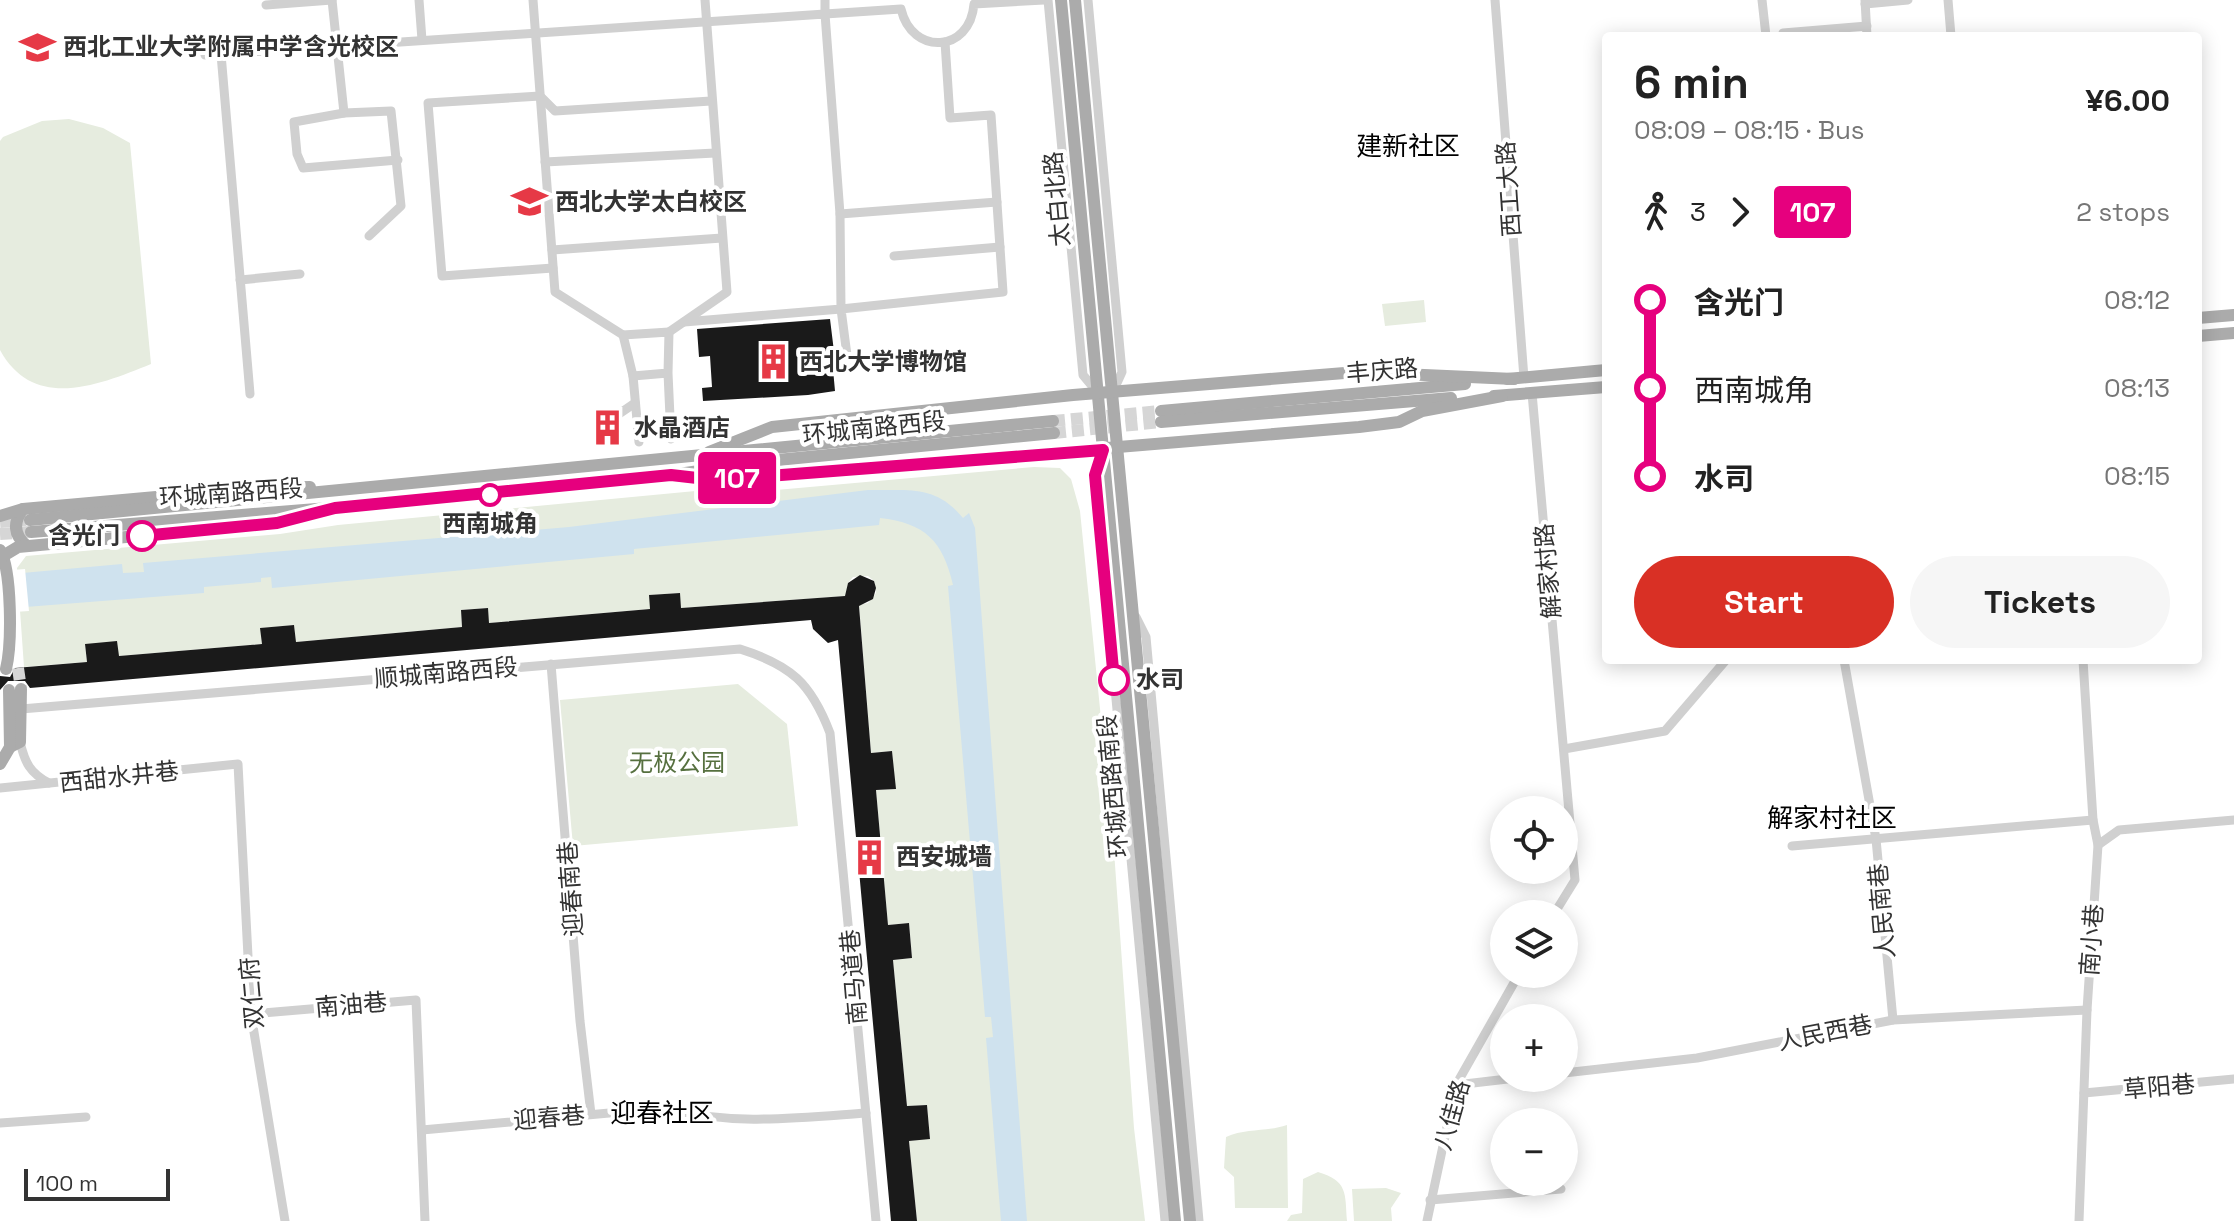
<!DOCTYPE html>
<meta charset="utf-8">
<style>
:root{--surface:#fff;--page:#f6f6f6;--text:#222;--muted:#767676;--accent:#d93025}
body{margin:0;font-family:"Space Grotesk","Noto Sans SC",sans-serif;background:var(--page);color:var(--text);height:100vh;display:flex;flex-direction:column;font-size:30px;white-space:nowrap}
*{box-sizing:border-box;margin:0}
p{font-size:26px;color:var(--muted)}
.icon{flex:none;width:44px;height:44px;fill:none;stroke:currentColor;stroke-width:2;stroke-linecap:round;stroke-linejoin:round}
.map{position:relative;flex:1;overflow:hidden}
.side{position:absolute;left:1602px;top:32px;width:600px;height:632px;display:flex;flex-direction:column;background:var(--surface);border-radius:8px;box-shadow:0 4px 20px #0003}
.side>*{flex:none}
.badge{padding:0 16px;border-radius:6px;font-size:28px;line-height:52px}
.tools{position:absolute;left:1490px;top:796px;display:grid;gap:16px}
.tools a{display:grid;place-items:center;width:88px;height:88px;border-radius:50%;background:var(--surface);box-shadow:0 4px 20px #0003;font-size:40px}
.scale{position:absolute;left:24px;bottom:20px;width:146px;box-sizing:border-box;padding-left:8px;border:4px solid #333;border-top:0;font-size:22px;line-height:28px;white-space:nowrap;color:#333;-webkit-text-stroke:6px #fff;paint-order:stroke}
.map>.badge{position:absolute;translate:-50% -50%;box-shadow:0 0 0 4px #fff}
.legs{display:flex;align-items:center;gap:12px;height:88px;padding:0 32px;font-size:26px}
.legs p{margin-inline-start:auto}
.head{display:flex;align-items:center;justify-content:space-between;height:136px;padding:0 32px}
h1{font-size:44px;font-weight:600;line-height:60px}
.button{display:flex;gap:16px;margin-top:auto;padding:16px 32px}
.button a{flex:1;height:92px;border-radius:48px;background:var(--accent);color:#fff;font-size:32px;font-weight:600;line-height:92px;text-align:center}
.button a+a{background:var(--page);color:var(--text)}
ul{padding:0 32px;list-style:none}
li{display:flex;align-items:center;gap:28px;height:88px;font-size:30px}
li i{display:grid;place-items:center;width:12px;height:100%;margin:0 10px;background:currentColor}
li i::after{content:'';width:20px;height:20px;margin:-10px;border:6px solid;border-radius:50%;background:var(--surface)}
li p{margin-inline-start:auto}
li:first-child i{background:linear-gradient(#0000 50%,currentColor 0)}
li:last-child i{background:linear-gradient(currentColor 50%,#0000 0)}
.map>svg:first-child{display:block}
</style>
<div class="map">
<svg width="2234" height="1221" viewBox="0 0 2234 1221">
<rect width="100%" height="100%" fill="#fff"/>
<!-- green -->
<g fill="#e6ecdf">
<path d="M69,119L103,128L130,143L151,364C99,385 34,412 0,350V141L3,137L42,121Z"/>
<path d="M1424,300L1426,322L1385,326L1382,304Z"/>
<path d="M1034,467L1060,468L1071,479L1080,511L1113,837L1134,1128L1145,1221H917L909,1141L930,1138L927,1105L907,1106L893,960L912,958L909,923L888,925L876,790L895,789L892,751L871,753L859,605L868,603L876,593L874,581L868,576L853,577L848,583L846,596L681,608L679,593L650,595V609L489,623L487,608L461,610L462,627L296,642L294,625L261,628L262,644L119,656L85,645L87,662L24,667L17,568L26,556L280,534L338,525L706,490H776Z"/>
<path d="M738,684L787,724L798,826L573,846L560,700Z"/>
<path d="M1287,1125L1288,1208H1235L1234,1177L1224,1168L1226,1137C1246,1128 1267,1132 1287,1125Z"/>
<path d="M1318,1172C1348,1181 1345,1193 1347,1221H1287L1291,1215L1302,1213L1303,1179Z"/>
<path d="M1386,1188L1401,1193L1391,1208L1392,1221H1354L1352,1189Z"/>
</g>
<!-- water -->
<path fill="#cfe2ee" d="M868,490C909,491 935,484 963,518L969,513L975,528L1027,1221H1001L986,1038L993,1037L991,1017H985L948,586L953,585C943,541 925,523 880,518L879,525L634,549V554L272,588L271,577L261,578V582L204,587V593L0,609V575L122,564L123,573L144,572L143,563L569,527Z"/>
<!-- pier -->
<path fill="#fff" d="M25,569L29,611L0,613V571Z"/>
<!-- building -->
<g fill="#1a1a1a">
<path d="M830,319L836,368L833,369L835,391L808,395L703,401L702,388L712,387L710,356L699,357L697,329Z"/>
<path d="M860,575L874,581L876,588L873,599L859,606L871,753L892,751L896,789L876,790L888,925L909,923L912,958L893,960L907,1106L927,1105L930,1139L909,1141L917,1221H891L838,640L828,643L813,629L811,620L30,688L25,681H8L0,690V676L10,677L15,668L87,662L85,644L117,641L119,656L262,644L260,628L294,625L296,642L462,627L461,610L488,608L489,623L650,609L649,595L680,593L681,608L845,596L848,583Z"/>
</g>
<g fill="none" stroke-linecap="round" stroke-linejoin="round">
<!-- major-tunnel -->
<g stroke="#d6d6d6" stroke-width="12" stroke-dasharray="12 6" stroke-linecap="butt">
<path d="M1053,421L1161,411"/>
<path d="M1054,433L1161,422"/>
<path d="M0,522L26,520"/>
<path d="M0,534L31,532"/>
<path d="M18,668L21,689"/>
</g>
<!-- minor -->
<g stroke="#d0d0d0" stroke-width="9">
<path d="M332,0L344,113L391,111L401,206L369,236"/>
<path d="M419,0L422,40"/>
<path d="M533,0L555,292L623,335"/>
<path d="M825,0V14L901,9C912,56 970,53 974,4L1044,0"/>
<path d="M1048,0L1083,375L1098,393"/>
<path d="M1088,0L1122,372L1113,392"/>
<path d="M1495,0L1524,378"/>
<path d="M1762,0L1766,36"/>
<path d="M1865,0L1867,36"/>
<path d="M1948,0L1951,36"/>
<path d="M1865,4L1908,0"/>
<path d="M266,5L332,0"/>
<path d="M1783,33L1867,26"/>
<path d="M221,54L250,394"/>
<path d="M205,55L825,14L840,214L841,309L684,322"/>
<path d="M344,113L294,122L297,154L303,168L398,160"/>
<path d="M545,162L715,153"/>
<path d="M840,214L997,202"/>
<path d="M552,250L722,238"/>
<path d="M894,256L1000,247"/>
<path d="M553,268L442,276L428,103L540,96L555,111L711,101"/>
<path d="M240,280L300,274"/>
<path d="M669,332L727,292L705,0"/>
<path d="M848,363L841,309L1003,292L991,115L950,118L945,42"/>
<path d="M668,373L669,332L623,335L633,376L668,373L671,439"/>
<path d="M633,376L639,442"/>
<path d="M1532,393L1575,880L1554,914"/>
<path d="M613,418L635,403"/>
<path d="M1101,457L1095,475L1165,1221"/>
<path d="M1136,617L1146,637L1199,1221"/>
<path d="M1844,660L1876,839L1893,1020"/>
<path d="M551,664L580,1021L591,1114"/>
<path d="M21,709L740,649C791,665 811,683 830,733L876,1221"/>
<path d="M20,742C25,763 30,773 49,783"/>
<path d="M1564,749L1665,731L1726,660"/>
<path d="M0,788L238,764L251,1014L285,1221"/>
<path d="M2098,845L2119,830L2234,820"/>
<path d="M1792,846L2093,820"/>
<path d="M251,1014L416,1000L425,1221"/>
<path d="M1564,1073L1697,1058L1893,1020L2087,1010"/>
<path d="M1456,1085L1516,1078"/>
<path d="M2084,1093L2234,1079"/>
<path d="M0,1123L86,1117"/>
<path d="M422,1130L664,1108C732,1126 797,1118 866,1113"/>
<path d="M1430,1200L1561,1189"/>
<path d="M1427,1221L1456,1085L1519,974"/>
<path d="M2079,1221L2087,1010L2098,845L2093,820L2083,660"/>
</g>
<!-- major -->
<g stroke="#ababab" stroke-width="12">
<path d="M1061,0L1175,1221"/>
<path d="M1075,0L1190,1221"/>
<path d="M2198,318L2234,315"/>
<path d="M2198,336L2234,333"/>
<path d="M1507,379L1606,370"/>
<path d="M1494,396L1606,387"/>
<path d="M1161,411L1465,384"/>
<path d="M1161,422L1451,398"/>
<path d="M709,452L772,427L1073,395L1357,372L1514,379"/>
<path d="M688,477H756L1359,427L1399,422L1422,411L1502,396"/>
<path d="M23,509C13,522 13,535 27,546"/>
<path d="M0,516L23,509L256,488L310,487"/>
<path d="M30,520L1053,421"/>
<path d="M31,532L490,495L644,479L767,461L1054,433"/>
<path d="M0,550C12,571 12,644 6,669"/>
<path d="M3,556L18,547L277,523L307,515"/>
<path d="M10,747L20,742L21,689"/>
<path d="M0,764L10,747L9,690"/>
</g>
</g>
<g fill="none" stroke-linecap="round" stroke-linejoin="round">
<defs>
<path id="line-1" d="M142,536L277,523L335,508L671,475L706,479L756,477L1103,450L1095,475L1114,680"/>
</defs>
<!-- line-1 casing -->
<use href="#line-1" stroke="#fff" stroke-width="18"/>
<!-- line-1 -->
<use href="#line-1" stroke="#e6007e" stroke-width="12"/>
</g>
<!-- icons -->
<defs>
<symbol id="school-bare" viewBox="-9 -9 18 18"><path d="M0-5L7-2L0 1L-7-2ZM-4 1L0 2.5L4 1V4Q0 6-4 4Z" fill="#e63946" stroke="#fff" stroke-width="2.5" paint-order="stroke"/></symbol>
<symbol id="university-bare" viewBox="-9 -9 18 18"><path d="M0-5L7-2L0 1L-7-2ZM-4 1L0 2.5L4 1V4Q0 6-4 4Z" fill="#e63946" stroke="#fff" stroke-width="2.5" paint-order="stroke"/></symbol>
<symbol id="building-bare" viewBox="-9 -9 18 18"><path d="M-4-6H4V6H1V3H-1V6H-4ZM-2.5-4.3h1.7v1.8h-1.7ZM.8-4.3h1.7v1.8H.8ZM-2.5-1h1.7V.8h-1.7ZM.8-1h1.7V.8H.8Z" fill="#e63946" stroke="#fff" stroke-width="2.5" paint-order="stroke"/></symbol>
</defs>
<g fill-rule="evenodd">
<use href="#school-bare" x="12" y="22" width="51" height="51"/>
<use href="#university-bare" x="504" y="176" width="51" height="51"/>
<use href="#building-bare" x="748" y="336" width="51" height="51"/>
<use href="#building-bare" x="582" y="402" width="51" height="51"/>
<use href="#building-bare" x="844" y="832" width="51" height="51"/>
</g>
<!-- markers -->
<g fill="#fff" stroke="#e6007e" stroke-width="4">
<circle cx="490" cy="495" r="10"/>
<circle cx="142" cy="536" r="14"/>
<circle cx="1114" cy="680" r="14"/>
</g>
<g text-anchor="middle" stroke-width="8" stroke-linejoin="round" paint-order="stroke">
<!-- poi labels -->
<g font-size="24" font-weight="bold" fill="#333" stroke="#fff" text-anchor="start">
<text x="63" y="55">西北工业大学附属中学含光校区</text>
<text x="555" y="210">西北大学太白校区</text>
<text x="799" y="370">西北大学博物馆</text>
<text x="634" y="436">水晶酒店</text>
<text x="896" y="865">西安城墙</text>
</g>
<!-- street labels -->
<g font-size="24" fill="#333" stroke="#fff">
<text transform="translate(1509 189) rotate(-94)" y="8">西工大路</text>
<text transform="translate(1057 199) rotate(-95)" y="8">太白北路</text>
<text transform="translate(1382 371) rotate(-5)" y="8">丰庆路</text>
<text transform="translate(874 428) rotate(-6)" y="8">环城南路西段</text>
<text transform="translate(231 493) rotate(-4)" y="8">环城南路西段</text>
<text transform="translate(1548 571) rotate(-95)" y="8">解家村路</text>
<text transform="translate(446 673) rotate(-5)" y="8">顺城南路西段</text>
<text transform="translate(119 777) rotate(-6)" y="8">西甜水井巷</text>
<text transform="translate(1113 786) rotate(-95)" y="8">环城西路南段</text>
<text transform="translate(571 889) rotate(-94)" y="8">迎春南巷</text>
<text transform="translate(1882 911) rotate(-95)" y="8">人民南巷</text>
<text transform="translate(2092 940) rotate(-86)" y="8">南小巷</text>
<text transform="translate(854 977) rotate(-95)" y="8">南马道巷</text>
<text transform="translate(252 993) rotate(-95)" y="8">双仁府</text>
<text transform="translate(351 1005) rotate(-5)" y="8">南油巷</text>
<text transform="translate(1825 1033) rotate(-11)" y="8">人民西巷</text>
<text transform="translate(2159 1087) rotate(-5)" y="8">草阳巷</text>
<text transform="translate(1452 1115) rotate(-74)" y="8">八佳路</text>
<text transform="translate(549 1118) rotate(-5)" y="8">迎春巷</text>
</g>
<!-- stop labels -->
<g font-size="24" font-weight="bold" fill="#333" stroke="#fff">
<text x="490" y="532">西南城角</text>
<text x="120" y="544" text-anchor="end">含光门</text>
<text x="1136" y="688" text-anchor="start">水司</text>
</g>
<!-- park labels -->
<g font-size="24" fill="#56703f" stroke="#fff">
<text x="677" y="771">无极公园</text>
</g>
<!-- neighbourhood labels -->
<g font-size="26" fill="#000" stroke="#fff">
<text x="1408" y="155">建新社区</text>
<text x="1832" y="827">解家村社区</text>
<text x="662" y="1122">迎春社区</text>
</g>
</g>
</svg>
<div class="tools">
<a><svg class="icon" aria-label="locate" viewBox="0 0 24 24"><circle cx="12" cy="12" r="6"/><path d="M12 2v4M12 18v4M2 12h4M18 12h4"/></svg></a>
<a><svg class="icon" aria-label="layers" viewBox="0 0 24 24"><path d="M12 4l9 5-9 5-9-5zM3 14l9 5 9-5"/></svg></a>
<a>+</a>
<a>−</a>
</div>
<div class="scale">100 m</div>
<b class="badge" style="left:737px;top:478px;background:#e6007e;color:#fff">107</b>
<section class="side">
<div class="head"><div><h1>6 min</h1><p>08:09 – 08:15 · Bus</p></div><b>¥6.00</b></div>
<div class="legs"><svg class="icon" aria-label="walk" viewBox="0 0 24 24"><circle cx="13" cy="4" r="2"/><path d="M13 8l-2 6 4 7M11 14l-3 7M7 12l3-4h3l4 4"/></svg>3<svg class="icon" aria-label="forward" viewBox="0 0 24 24"><path d="M9 5l7 7-7 7"/></svg><b class="badge" style="background:#e6007e;color:#fff">107</b><p>2 stops</p></div>
<ul>
<li><i style="color:#e6007e"></i><b>含光门</b><p>08:12</p></li>
<li><i style="color:#e6007e"></i><span>西南城角</span><p>08:13</p></li>
<li><i style="color:#e6007e"></i><b>水司</b><p>08:15</p></li>
</ul>
<div class="button"><a>Start</a><a>Tickets</a></div>
</section>
</div>
